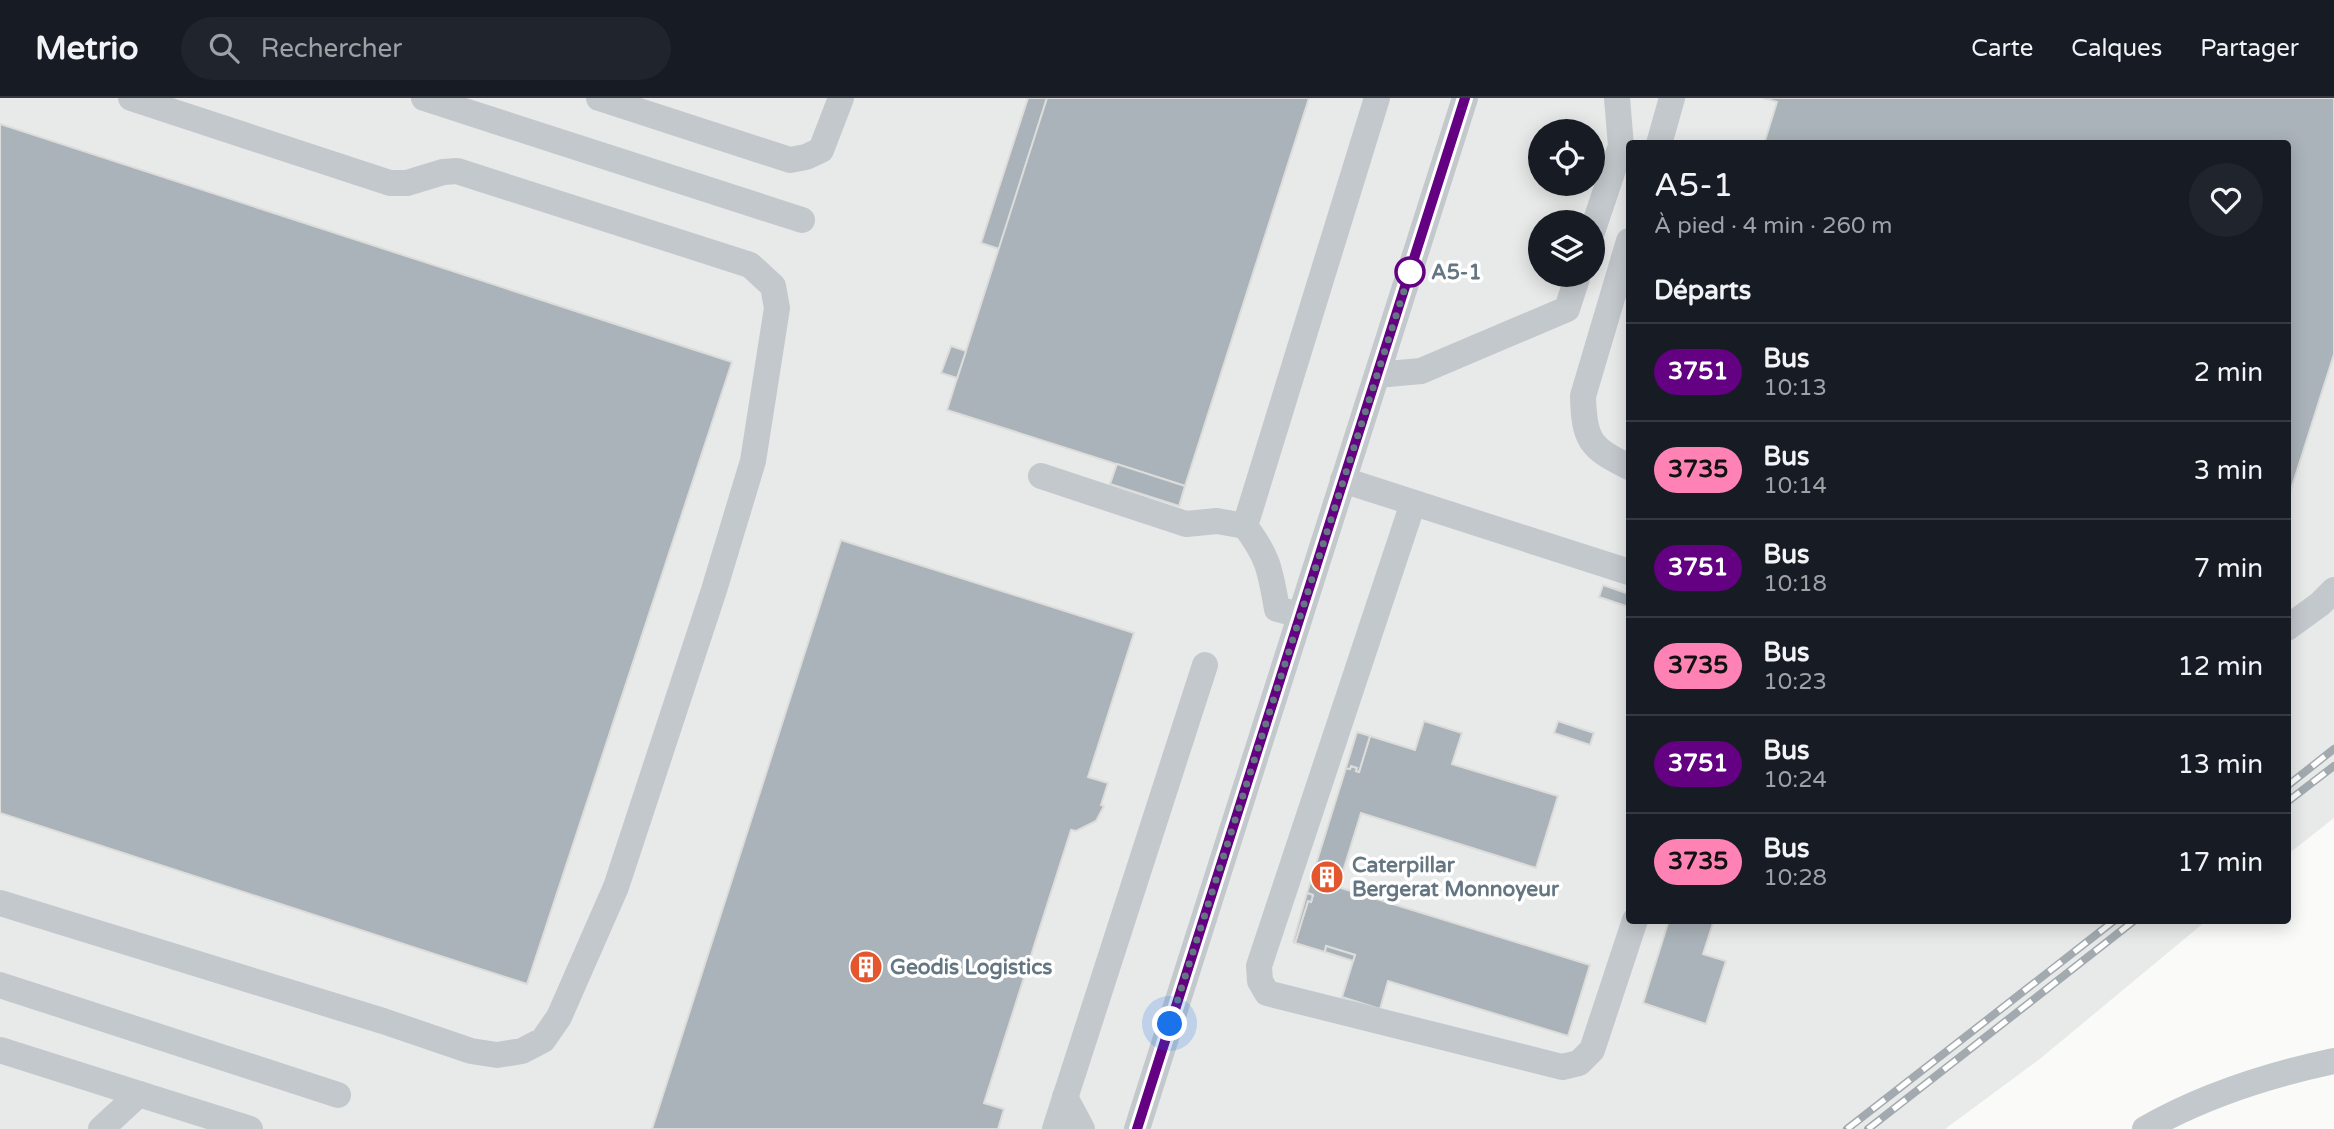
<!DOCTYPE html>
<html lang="fr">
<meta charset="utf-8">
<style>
:root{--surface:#171b24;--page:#20242c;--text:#f1f3f6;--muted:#9ea1a6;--line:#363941}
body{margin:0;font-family:"Varela Round",sans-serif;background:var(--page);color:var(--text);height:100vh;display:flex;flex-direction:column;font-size:26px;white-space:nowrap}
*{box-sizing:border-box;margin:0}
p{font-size:23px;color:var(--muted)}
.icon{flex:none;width:38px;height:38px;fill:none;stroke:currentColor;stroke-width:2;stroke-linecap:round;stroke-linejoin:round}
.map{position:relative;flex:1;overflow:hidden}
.drawer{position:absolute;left:1626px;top:42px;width:665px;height:784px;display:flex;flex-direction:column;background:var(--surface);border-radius:7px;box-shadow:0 4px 18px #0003}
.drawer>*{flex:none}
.badge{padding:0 14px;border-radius:23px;font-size:24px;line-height:46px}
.buttons{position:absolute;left:1528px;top:21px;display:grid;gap:14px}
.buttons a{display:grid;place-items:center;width:77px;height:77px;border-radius:50%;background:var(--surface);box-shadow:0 4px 18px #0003;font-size:35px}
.you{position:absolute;width:35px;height:35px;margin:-18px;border:5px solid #fff;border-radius:50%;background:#1a73e8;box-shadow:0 0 0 10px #1a73e833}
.map>.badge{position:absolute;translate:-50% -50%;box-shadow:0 0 0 4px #fff}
h2{padding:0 28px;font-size:26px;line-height:63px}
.round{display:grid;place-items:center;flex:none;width:74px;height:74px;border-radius:37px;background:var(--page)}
.overview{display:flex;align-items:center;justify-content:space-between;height:119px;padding:0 28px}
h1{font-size:33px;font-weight:600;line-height:52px}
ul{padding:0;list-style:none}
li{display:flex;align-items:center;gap:21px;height:98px;padding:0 28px;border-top:2px solid var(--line)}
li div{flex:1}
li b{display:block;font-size:26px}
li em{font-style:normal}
li .badge{min-width:77px;font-weight:700;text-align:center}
header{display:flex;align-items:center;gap:42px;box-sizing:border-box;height:98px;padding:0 35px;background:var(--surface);border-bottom:2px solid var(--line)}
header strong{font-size:33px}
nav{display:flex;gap:38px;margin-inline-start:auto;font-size:24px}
.search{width:490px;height:63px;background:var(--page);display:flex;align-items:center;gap:18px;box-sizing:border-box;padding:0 24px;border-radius:38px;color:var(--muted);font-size:26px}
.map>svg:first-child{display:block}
</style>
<header>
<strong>Metrio</strong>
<div class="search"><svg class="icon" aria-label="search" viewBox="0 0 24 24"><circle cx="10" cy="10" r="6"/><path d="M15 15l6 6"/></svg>Rechercher</div>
<nav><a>Carte</a><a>Calques</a><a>Partager</a></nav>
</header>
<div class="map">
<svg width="2334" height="1031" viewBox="0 0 2334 1031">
<rect width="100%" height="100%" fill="#fafaf8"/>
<!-- built -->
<path fill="#e8e9e9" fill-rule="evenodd" d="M0,0H2334V720L2287,757V46H1629V822L2206,823L2041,960L1945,1031H0ZM1540,33H1592V86H1540ZM1540,124H1592V177H1540Z"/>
<!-- building -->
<g fill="#aab3b9" stroke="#dcdcda" stroke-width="2">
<path d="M1028,0H1047L999,151L981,145Z"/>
<path d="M1047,0H1309L1185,388L947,312Z"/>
<path d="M1763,0H2334V256L2287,404V46H1764L1777,4Z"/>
<path d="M0,26L732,264L527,886L0,715Z"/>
<path d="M951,248L966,253L957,280L941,275Z"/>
<path d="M1117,366L1185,388L1179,408L1110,386Z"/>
<path d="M841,442L1134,535L1088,679L1108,685L1101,707L1104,708L1096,723L1076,733L1071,732L984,1005L1004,1011L998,1031H652Z"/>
<path d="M1603,487L1629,496V509L1599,499Z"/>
<path d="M1424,623L1462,635L1452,666L1558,698L1536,770L1361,715L1338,789L1590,867L1568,938L1388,883L1380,911L1342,899L1355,857L1326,848L1325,854L1295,845L1308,803L1311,804L1313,797L1307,795L1346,670L1350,671L1351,668L1357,670L1356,673L1359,674L1370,638L1415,652Z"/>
<path d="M1558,623L1594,635L1590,647L1554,635Z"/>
<path d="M1357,634L1370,638L1359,674L1356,673L1357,670L1351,668L1350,671L1346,670Z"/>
<path d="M1307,795L1313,797L1311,804L1308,803L1295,845L1293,844Z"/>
<path d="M1669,822H1714L1703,856L1726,863L1706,926L1643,905Z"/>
<path d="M1326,848L1355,857L1353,863L1325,854Z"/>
</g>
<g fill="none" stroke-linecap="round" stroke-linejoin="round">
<!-- minor -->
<g stroke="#c3c8cc" stroke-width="26">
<path d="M424,0L802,122"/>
<path d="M599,0L790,62L806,59L821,52L841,0"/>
<path d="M1659,46L1672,0"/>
<path d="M1592,134L1621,48L1617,0"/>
<path d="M1629,143L1583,298C1584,342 1590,350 1629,369"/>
<path d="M1377,277L1421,273L1567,211L1578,177"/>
<path d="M1041,378L1186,426L1217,423L1245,428"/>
<path d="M1343,382L1629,474"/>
<path d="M1413,405L1259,868L1260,883L1267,895L1562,969L1579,965L1592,952L1635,822"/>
<path d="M1300,517L1277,511C1270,472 1269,460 1245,428L1377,0"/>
<path d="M2287,530L2320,506L2334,492"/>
<path d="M0,805L383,923L471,953L497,957L522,953L543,942L559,919L616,789L714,492L753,363L777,210L773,188L750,167L457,73L443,74L407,85H390L131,0"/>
<path d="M0,887L338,997"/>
<path d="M0,952L139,996"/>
<path d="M1065,999L1082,1031"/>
<path d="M101,1031L139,996L250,1031"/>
<path d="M1055,1031L1205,567"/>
<path d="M1137,1031L1465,0"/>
<path d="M2145,1031C2203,998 2268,977 2334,963"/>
</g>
<defs>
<g id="rail">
<path d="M2287,688L2334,651"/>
<path d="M2287,704L2334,668"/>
<path d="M1847,1031L2115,822"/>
<path d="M1868,1031L2135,822"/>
</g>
</defs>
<!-- rail casing -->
<use href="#rail" stroke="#a2aab0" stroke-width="8"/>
<!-- rail -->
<use href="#rail" stroke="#fff" stroke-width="5" stroke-dasharray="16" stroke-linecap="butt"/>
</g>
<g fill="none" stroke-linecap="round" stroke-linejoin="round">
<defs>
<path id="line" d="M1137,1031L1465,0"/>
</defs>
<!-- line casing -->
<use href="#line" stroke="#fff" stroke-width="16"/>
<!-- line -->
<use href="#line" stroke="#640082" stroke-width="10"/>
<!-- walk -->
<path stroke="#657683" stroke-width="7" stroke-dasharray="0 12.6" d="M1170,926L1410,174"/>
</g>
<!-- icons -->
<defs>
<symbol id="building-disc" viewBox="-11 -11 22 22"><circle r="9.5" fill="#e4572e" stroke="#fff"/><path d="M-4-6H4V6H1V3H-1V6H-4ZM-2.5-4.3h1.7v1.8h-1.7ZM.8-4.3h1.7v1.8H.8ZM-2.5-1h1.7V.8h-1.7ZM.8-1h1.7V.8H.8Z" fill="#fff"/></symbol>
</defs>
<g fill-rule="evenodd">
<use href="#building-disc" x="1308" y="760" width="38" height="38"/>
<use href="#building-disc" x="847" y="850" width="38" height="38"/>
</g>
<!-- markers -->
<circle fill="#fff" stroke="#640082" stroke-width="3.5" cx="1410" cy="174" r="14"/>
<g text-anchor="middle" stroke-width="7" stroke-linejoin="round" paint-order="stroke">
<!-- stop labels -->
<g font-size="21" font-weight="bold" fill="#657683" stroke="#fff" text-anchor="start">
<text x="1431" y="181">A5-1</text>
</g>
<!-- poi labels -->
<g font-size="21" font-weight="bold" fill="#657683" stroke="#fff" text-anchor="start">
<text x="1352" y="774">Caterpillar<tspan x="1352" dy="24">Bergerat Monnoyeur</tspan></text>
<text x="890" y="876">Geodis Logistics</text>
</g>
</g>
</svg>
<div class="buttons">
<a><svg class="icon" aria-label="locate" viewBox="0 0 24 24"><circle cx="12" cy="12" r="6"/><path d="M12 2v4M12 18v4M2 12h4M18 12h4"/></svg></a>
<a><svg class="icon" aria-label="layers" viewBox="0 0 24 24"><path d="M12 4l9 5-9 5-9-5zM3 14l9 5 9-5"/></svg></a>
</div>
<div class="you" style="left:1170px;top:926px"></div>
<section class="drawer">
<div class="overview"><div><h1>A5-1</h1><p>À pied · 4 min · 260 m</p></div><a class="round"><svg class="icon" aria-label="heart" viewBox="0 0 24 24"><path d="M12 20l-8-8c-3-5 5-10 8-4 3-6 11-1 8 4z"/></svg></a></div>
<h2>Départs</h2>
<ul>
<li><span class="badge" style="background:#640082;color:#fff">3751</span><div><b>Bus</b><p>10:13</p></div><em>2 min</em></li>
<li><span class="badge" style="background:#ff82b4;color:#111">3735</span><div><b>Bus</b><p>10:14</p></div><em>3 min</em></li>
<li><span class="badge" style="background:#640082;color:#fff">3751</span><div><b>Bus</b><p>10:18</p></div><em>7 min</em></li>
<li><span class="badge" style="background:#ff82b4;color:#111">3735</span><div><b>Bus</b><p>10:23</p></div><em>12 min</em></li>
<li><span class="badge" style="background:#640082;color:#fff">3751</span><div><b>Bus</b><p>10:24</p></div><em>13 min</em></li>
<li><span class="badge" style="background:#ff82b4;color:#111">3735</span><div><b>Bus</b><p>10:28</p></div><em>17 min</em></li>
</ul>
</section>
</div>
